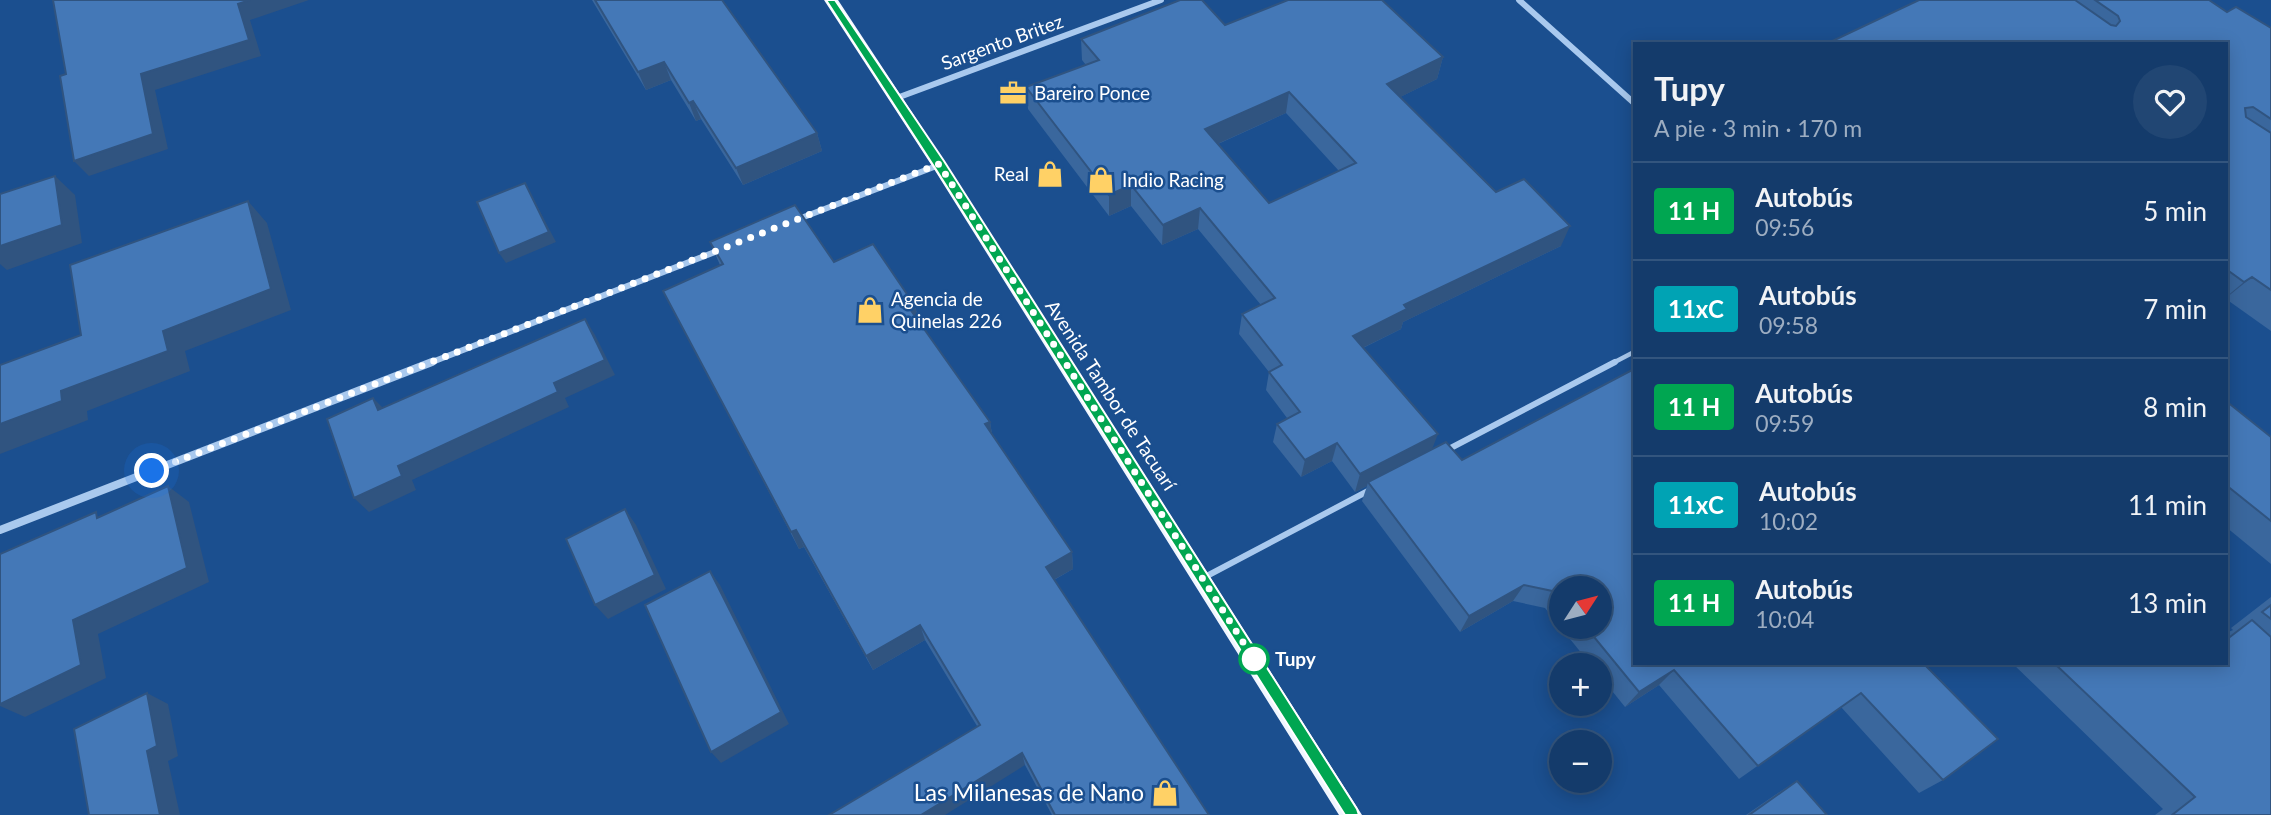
<!DOCTYPE html>
<html lang="es">
<meta charset="utf-8">
<style>
:root{--surface:#143b6b;--page:#214673;--text:#f1f3f6;--muted:#9dadc1;--line:#33557e}
body{margin:0;font-family:Lato,sans-serif;background:var(--page);color:var(--text);height:100vh;display:flex;flex-direction:column;font-size:26px;white-space:nowrap}
*{box-sizing:border-box;margin:0}
p{font-size:23px;color:var(--muted)}
.icon{flex:none;width:38px;height:38px;fill:none;stroke:currentColor;stroke-width:2;stroke-linecap:round;stroke-linejoin:round}
.map{position:relative;flex:1;overflow:hidden}
.drawer{position:absolute;left:1633px;top:42px;width:595px;height:623px;display:flex;flex-direction:column;background:var(--surface);border-radius:0px;box-shadow:0 4px 18px #0003,0 0 0 2px var(--line)}
.drawer>*{flex:none}
.badge{padding:0 14px;border-radius:5px;font-size:24px;line-height:46px}
.needle{width:46px;rotate:54deg}
.controls{position:absolute;left:1549px;top:576px;display:grid;gap:14px}
.controls a{display:grid;place-items:center;width:63px;height:63px;border-radius:50%;background:var(--surface);box-shadow:0 4px 18px #0003,0 0 0 2px var(--line);font-size:35px}
.you{position:absolute;width:35px;height:35px;margin:-18px;border:5px solid #fff;border-radius:50%;background:#1a73e8;box-shadow:0 0 0 10px #1a73e833}
.map>.badge{position:absolute;translate:-50% -50%;box-shadow:0 0 0 4px #fff}
.round{display:grid;place-items:center;flex:none;width:74px;height:74px;border-radius:37px;background:var(--page)}
.headline{display:flex;align-items:center;justify-content:space-between;height:119px;padding:0 21px}
h1{font-size:33px;font-weight:700;line-height:52px}
ul{padding:0;list-style:none}
li{display:flex;align-items:center;gap:21px;height:98px;padding:0 21px;border-top:2px solid var(--line)}
li div{flex:1}
li b{display:block;font-size:26px}
li em{font-style:normal}
li .badge{min-width:77px;font-weight:700;text-align:center}
.map>svg:first-child{display:block}
</style>
<div class="map">
<svg width="2271" height="815" viewBox="0 0 2271 815">
<rect width="100%" height="100%" fill="#1b4f8f"/>
<g fill="none" stroke-linecap="round" stroke-linejoin="round">
<!-- lane-far1 -->
<path stroke="#a9c9ee" stroke-width="4.5" d="M1611,364L1634,352"/>
<!-- lane -->
<g stroke="#a9c9ee" stroke-width="6">
<path d="M1445,451L1615,362"/>
<path d="M1203,578L1368,491"/>
</g>
<!-- street-far1 -->
<g stroke="#a9c9ee" stroke-width="6">
<path d="M1519,0L1634,103"/>
<path d="M894,99L1161,0"/>
<path d="M796,220L939,165"/>
<path d="M427,364L720,250"/>
</g>
<!-- street -->
<path stroke="#a9c9ee" stroke-width="8" d="M0,530L432,362"/>
<!-- primary -->
<path fill="#f0f6ff" fill-rule="evenodd" d="M824,0H838L944,161L1362,815H1339L934,169Z"/>
</g>
<!-- wall -->
<g fill="#3a679d" fill-rule="evenodd">
<path d="M592,0H722L817,133L822,151L743,185L701,119L696,121L671,80L646,90Z"/>
<path d="M1918,0H2209L2227,12L2271,28V331L2226,299V44Z"/>
<path d="M1225,25L1443,57L1437,79L1400,97L1496,192L1561,246L1403,322L1401,329L1363,348L1432,449L1462,460L1923,663L1943,780L1919,793L1841,707L1739,779L1659,685L1625,707L1600,676V665H1591L1545,608L1513,601L1460,632L1362,501L1367,486L1355,492L1332,461L1301,477L1273,442L1277,424L1287,418L1266,390L1269,372L1239,334L1242,314L1261,305L1198,229L1162,245L1131,206L1109,216L1028,109L1026,87L1086,65L1082,60L1081,39ZM1286,113L1339,171L1269,203L1218,144ZM1561,588L1600,626H1561Z"/>
<path d="M710,242L834,262L915,306L919,322L990,422L992,434L1072,552L1073,569L1054,580L1209,815H1052L1025,765L977,726L925,640L873,670L804,547L799,549L663,291L720,265Z"/>
<path d="M2226,401L2271,437V564L2226,527Z"/>
<path d="M2271,597V815H2155L2163,809L2012,663H2226V633L2233,630L2231,628Z"/>
<path d="M1797,781L1827,815H1746L1775,795Z"/>
</g>
<!-- shaded-wall -->
<g fill="#305480">
<path d="M250,0H309L250,20L261,56L155,90L168,149L89,176L74,161L141,74L238,4Z"/>
<path d="M1443,57L1437,79L1382,106L1387,84Z"/>
<path d="M664,62L671,80L646,90L638,72Z"/>
<path d="M1289,92L1286,113L1204,150L1205,129Z"/>
<path d="M693,101L701,119L696,121L689,103Z"/>
<path d="M817,133L822,151L743,185L736,168Z"/>
<path d="M55,176L75,195L82,243L7,270L0,264V246Z"/>
<path d="M525,183L556,242L506,263L499,253Z"/>
<path d="M1131,185V206L1109,216V195Z"/>
<path d="M248,201L267,223L291,310L185,351L190,371L87,411L88,420L0,454V424L61,391L163,331Z"/>
<path d="M1200,208L1198,229L1162,245L1163,225Z"/>
<path d="M1570,226L1561,246L1403,322L1401,329L1348,355L1353,336L1404,305Z"/>
<path d="M2252,277L2226,298V297L2244,282Z"/>
<path d="M915,306L920,326L910,309Z"/>
<path d="M585,319L595,335L615,375L565,398L569,407L412,480L416,490L369,512L354,498L398,466L554,383Z"/>
<path d="M373,398L388,413L378,410Z"/>
<path d="M990,422L993,441L985,424Z"/>
<path d="M1438,434L1431,452L1368,482L1367,486L1355,492L1360,474Z"/>
<path d="M1337,443L1332,461L1301,477L1305,460Z"/>
<path d="M168,486L189,502L209,582L98,634L106,678L25,717L0,706V704L73,620Z"/>
<path d="M625,509L636,525L666,589L608,619L595,605Z"/>
<path d="M796,530L804,547L799,549L791,532Z"/>
<path d="M1072,552L1073,569L1048,583L1046,567Z"/>
<path d="M710,571L720,585L789,724L721,763L711,752Z"/>
<path d="M1524,585L1513,601L1460,632L1469,616Z"/>
<path d="M920,625L925,640L873,670L866,656Z"/>
<path d="M1674,670L1659,685L1625,707L1639,692Z"/>
<path d="M147,693L168,704L178,756L168,761L180,815H160L147,751Z"/>
<path d="M1022,753L1025,765L945,815H921Z"/>
</g>
<!-- building -->
<g fill="#4478b7" stroke="#305480" stroke-width="2" fill-rule="evenodd">
<path d="M53,0H250L238,4L249,40L141,74L153,134L74,161L60,76L66,74Z"/>
<path d="M595,0H722L817,133L736,168L693,101L689,103L664,62L638,72Z"/>
<path d="M1180,0H1202L1225,25L1288,0H1382L1443,57L1387,84L1496,192L1524,179L1570,226L1404,305L1407,309L1353,336L1438,434L1360,474L1337,443L1305,460L1277,424L1300,412L1269,372L1282,365L1242,314L1275,298L1200,208L1163,225L1131,185L1109,195L1026,87L1099,60L1081,39ZM1289,92L1356,163L1269,203L1205,129Z"/>
<path d="M1919,0H2075L2111,25L2116,26L2120,21L2118,16L2095,0H2209L2227,12L2236,7L2271,28V119L2253,107L2245,108L2246,117L2271,133V290L2252,277L2244,282L2226,269V44H1826Z"/>
<path d="M55,176L62,225L0,246V194Z"/>
<path d="M525,183L549,232L499,253L477,202Z"/>
<path d="M248,201L271,289L163,331L168,351L61,391L62,401L0,424V365L81,335L70,265Z"/>
<path d="M795,205L834,262L873,244L915,306L910,309L990,422L985,424L1072,552L1046,567L1209,815H1055L1022,753L921,815H829L980,725L920,625L866,656L796,530L791,532L663,291L723,264L710,242Z"/>
<path d="M585,319L605,360L554,383L558,392L398,466L402,476L354,498L327,419L373,398L378,410Z"/>
<path d="M1634,369V663H1923L1998,739L1943,780L1861,693L1758,766L1674,670L1639,692L1585,626H1600V588H1561V597L1557,592L1524,585L1469,616L1368,482L1446,442L1462,460Z"/>
<path d="M2226,401L2271,437V521L2226,485Z"/>
<path d="M168,486L187,568L73,620L81,665L0,704V554L96,512L97,518Z"/>
<path d="M625,509L655,575L595,605L566,539Z"/>
<path d="M710,571L781,712L711,752L645,605Z"/>
<path d="M2271,605V619L2262,612Z"/>
<path d="M2252,620L2271,637V815H2172L2195,797L2054,663H2226V640Z"/>
<path d="M147,693L157,746L147,751L160,815H89L74,729Z"/>
<path d="M1797,781L1827,815H1749Z"/>
</g>
<!-- line -->
<path fill="#00a651" stroke="#fff" stroke-width="2" d="M826,0H835L944,161L1357,809L1359,815H1345L935,168Z"/>
<g fill="none" stroke-linecap="round" stroke-linejoin="round">
<!-- walk -->
<path stroke="#fff" stroke-width="7" stroke-dasharray="0 12.6" d="M152,471L939,164L1255,661L1254,659"/>
</g>
<!-- icons -->
<defs>
<symbol id="office-bare" viewBox="-9 -9 18 18"><path d="M-6-3h4V-5.5h4V-3h4V5H-6ZM-1-4.5V-3h2v-1.5ZM-6 0V1H6V0Z" fill="#ffd166" stroke="#1b4f8f" stroke-width="2.5" paint-order="stroke"/></symbol>
<symbol id="shop-bare" viewBox="-9 -9 18 18"><path d="M-5-2.5h2.3a2.7 3.5 0 0 1 5.4 0H5L5.5 6h-11ZM-1.5-2.5h3a1.5 2.3 0 0 0-3 0Z" fill="#ffd166" stroke="#1b4f8f" stroke-width="2.5" paint-order="stroke"/></symbol>
</defs>
<g fill-rule="evenodd">
<use href="#office-bare" x="994" y="74" width="38" height="38"/>
<use href="#shop-bare" x="1031" y="155" width="38" height="38"/>
<use href="#shop-bare" x="1082" y="161" width="38" height="38"/>
<use href="#shop-bare" x="851" y="291" width="38" height="38"/>
<use href="#shop-bare" x="1146" y="774" width="38" height="38"/>
</g>
<!-- markers -->
<circle fill="#fff" stroke="#00a651" stroke-width="3.5" cx="1254" cy="659" r="14"/>
<g text-anchor="middle" stroke-width="5" stroke-linejoin="round" paint-order="stroke">
<!-- street labels -->
<g font-size="19" fill="#fff" stroke="#1b4f8f">
<text transform="translate(1002 42) rotate(-20)" y="7">Sargento Britez</text>
<text transform="translate(1111 395) rotate(57)" y="7">Avenida Tambor de Tacuarí</text>
</g>
<!-- poi labels -->
<g font-size="19" fill="#fff" stroke="#1b4f8f" text-anchor="start">
<text x="1034" y="100">Bareiro Ponce</text>
<text x="1029" y="181" text-anchor="end">Real</text>
<text x="1122" y="187">Indio Racing</text>
<text x="891" y="306">Agencia de<tspan x="891" dy="22">Quinelas 226</tspan></text>
</g>
<!-- stop labels -->
<g font-size="19" font-weight="bold" fill="#fff" stroke="#1b4f8f" text-anchor="start">
<text x="1275" y="666">Tupy</text>
</g>
<!-- near-poi labels -->
<g font-size="23" fill="#fff" stroke="#1b4f8f" text-anchor="end">
<text x="1144" y="801">Las Milanesas de Nano</text>
</g>
</g>
</svg>
<div class="controls">
<a><svg class="needle" viewBox="-14 -14 28 28"><path d="M0-13l5 13h-10z" fill="#e53935"/><path d="M0 13l5-13h-10z" fill="#9dadc1"/></svg></a>
<a>+</a>
<a>−</a>
</div>
<div class="you" style="left:152px;top:471px"></div>
<section class="drawer">
<div class="headline"><div><h1>Tupy</h1><p>A pie · 3 min · 170 m</p></div><a class="round"><svg class="icon" aria-label="heart" viewBox="0 0 24 24"><path d="M12 20l-8-8c-3-5 5-10 8-4 3-6 11-1 8 4z"/></svg></a></div>
<ul>
<li><span class="badge" style="background:#00a651;color:#fff">11 H</span><div><b>Autobús</b><p>09:56</p></div><em>5 min</em></li>
<li><span class="badge" style="background:#00a3b4;color:#fff">11xC</span><div><b>Autobús</b><p>09:58</p></div><em>7 min</em></li>
<li><span class="badge" style="background:#00a651;color:#fff">11 H</span><div><b>Autobús</b><p>09:59</p></div><em>8 min</em></li>
<li><span class="badge" style="background:#00a3b4;color:#fff">11xC</span><div><b>Autobús</b><p>10:02</p></div><em>11 min</em></li>
<li><span class="badge" style="background:#00a651;color:#fff">11 H</span><div><b>Autobús</b><p>10:04</p></div><em>13 min</em></li>
</ul>
</section>
</div>
